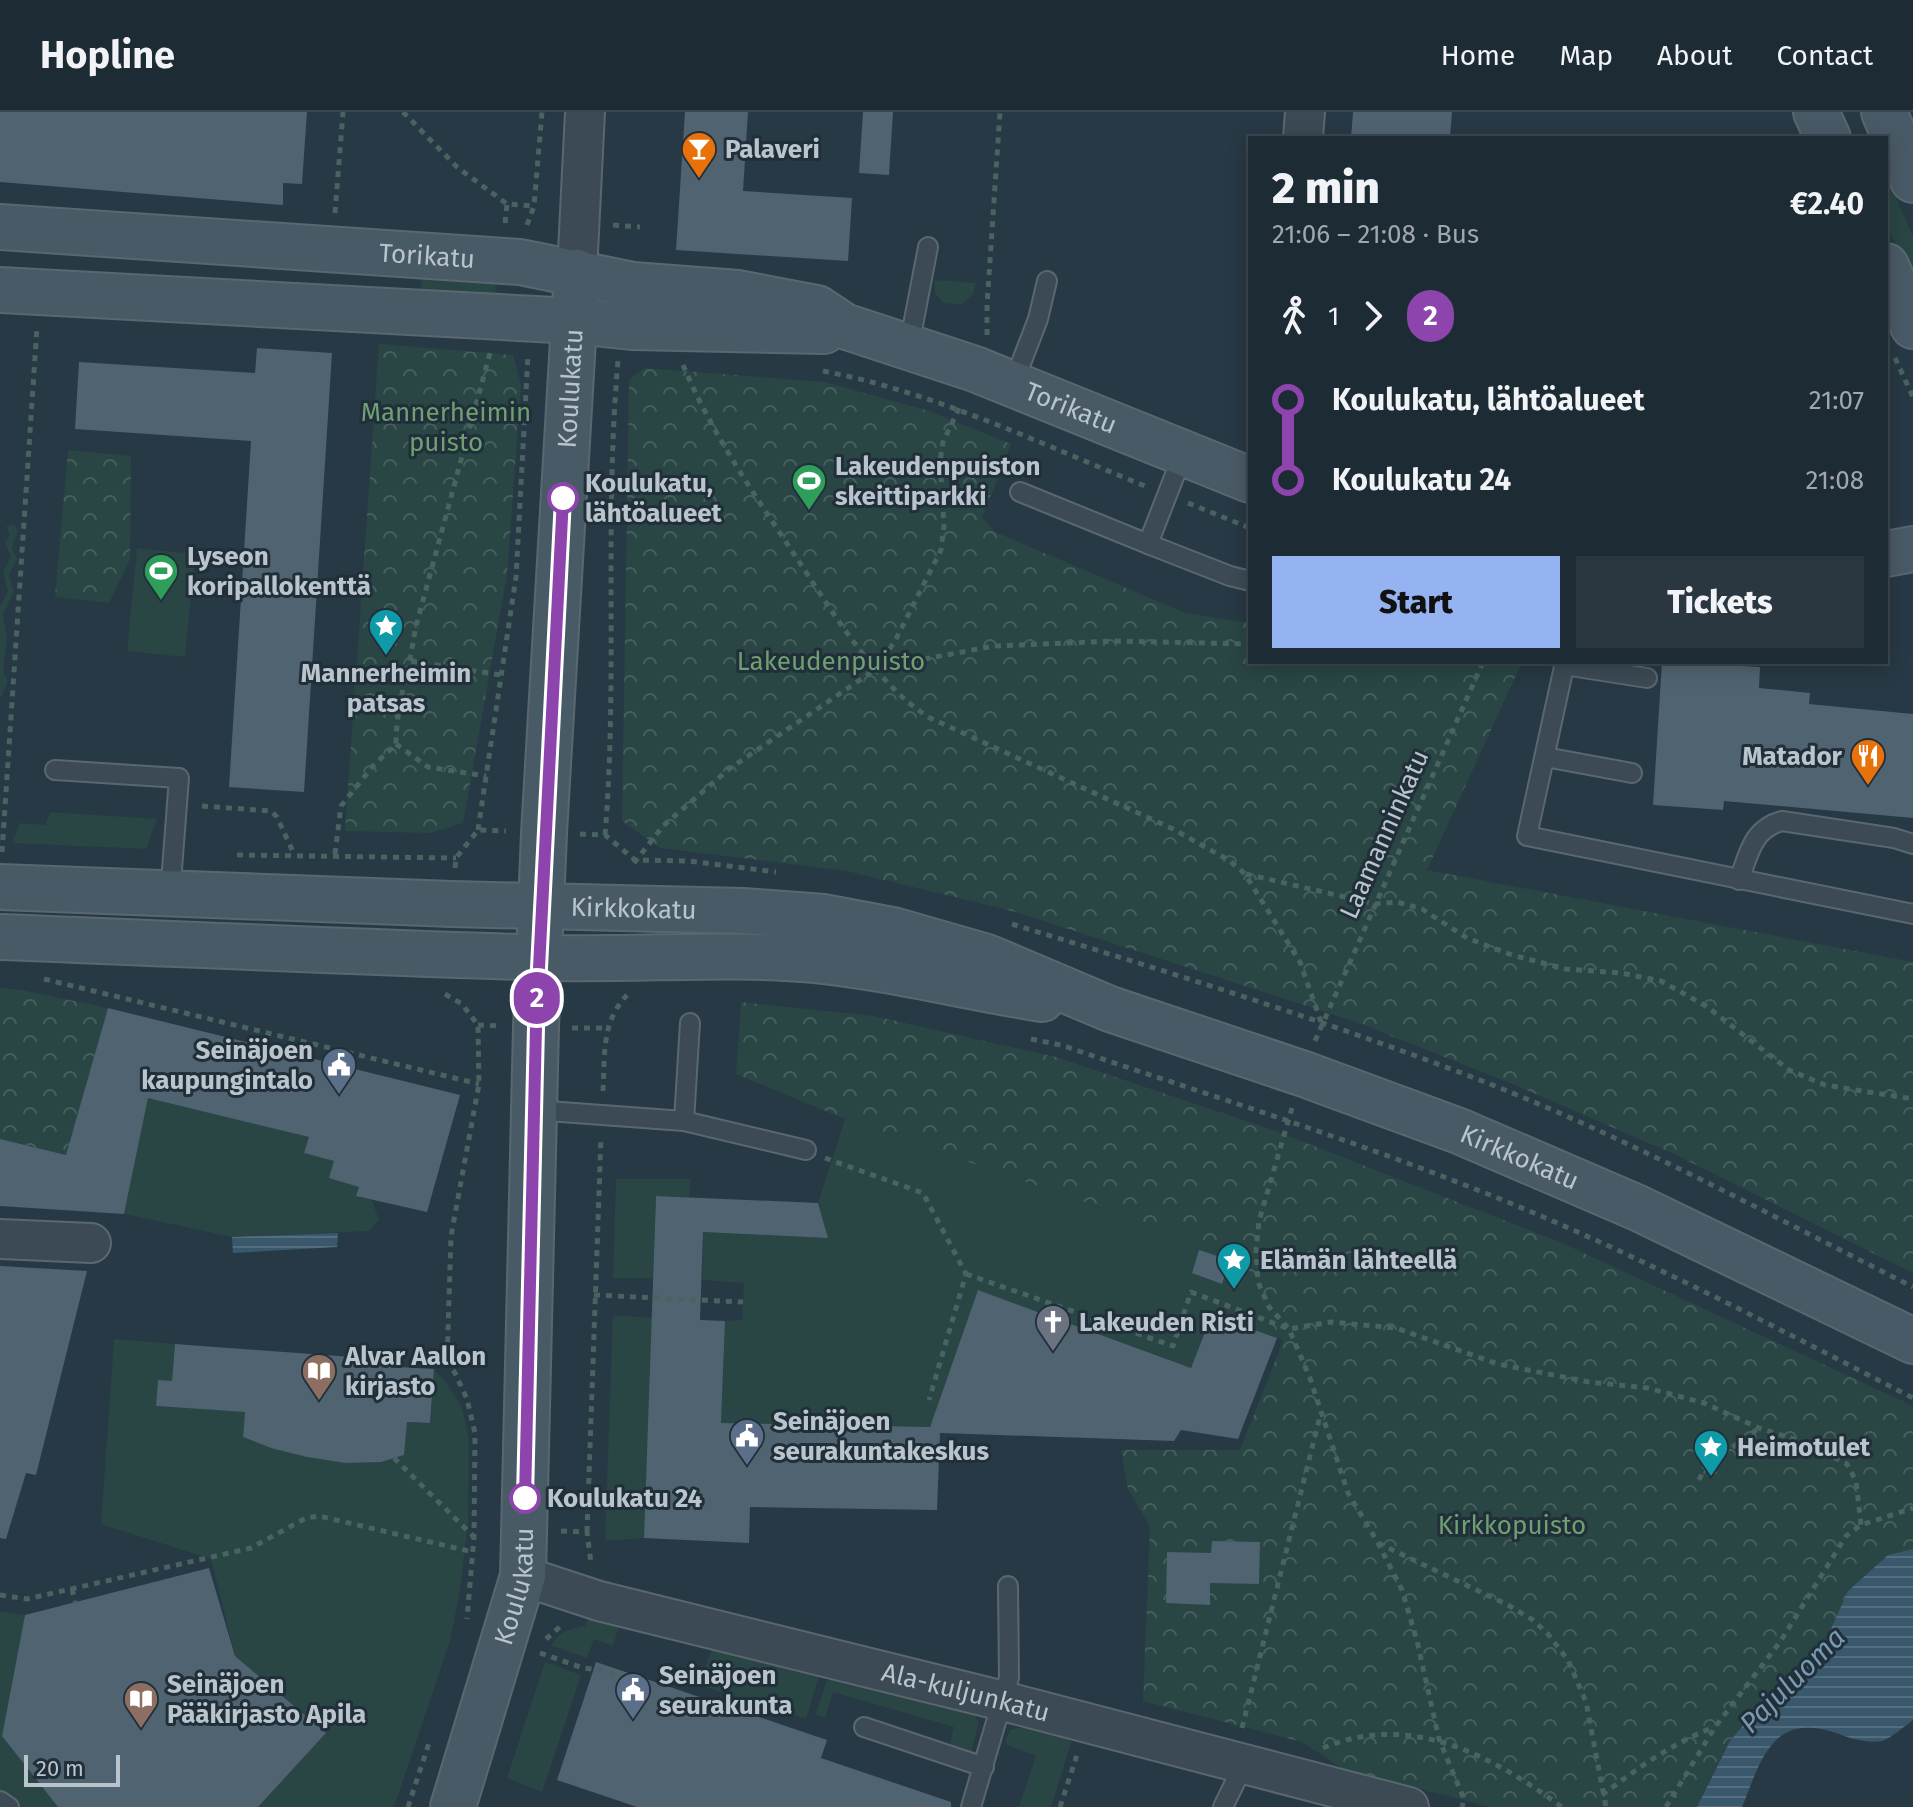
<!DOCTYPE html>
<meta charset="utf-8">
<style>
:root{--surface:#1d2b34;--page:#2a3740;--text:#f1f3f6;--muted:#a0a7ac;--line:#3b474f;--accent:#95b2f1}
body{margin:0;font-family:"Fira Sans",sans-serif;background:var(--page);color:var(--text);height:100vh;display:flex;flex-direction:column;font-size:30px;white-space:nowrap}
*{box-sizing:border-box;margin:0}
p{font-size:26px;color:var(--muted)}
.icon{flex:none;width:44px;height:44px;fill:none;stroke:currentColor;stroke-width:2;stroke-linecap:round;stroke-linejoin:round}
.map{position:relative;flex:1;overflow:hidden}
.panel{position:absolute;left:1248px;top:24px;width:640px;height:528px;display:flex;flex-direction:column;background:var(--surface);border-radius:0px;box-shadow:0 4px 20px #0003,0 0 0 2px var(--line)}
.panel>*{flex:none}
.badge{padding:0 16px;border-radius:26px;font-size:28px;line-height:52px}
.scale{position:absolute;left:24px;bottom:20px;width:96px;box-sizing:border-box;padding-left:8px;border:4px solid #b9c4cd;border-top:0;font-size:22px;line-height:28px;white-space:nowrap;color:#b9c4cd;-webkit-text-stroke:6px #202f39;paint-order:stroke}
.map>.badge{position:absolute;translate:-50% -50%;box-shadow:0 0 0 4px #fff}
.legs{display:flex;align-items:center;gap:12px;height:88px;padding:0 24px;font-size:26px}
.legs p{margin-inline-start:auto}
.overview{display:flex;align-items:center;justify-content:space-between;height:136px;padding:0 24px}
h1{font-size:44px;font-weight:800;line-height:60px}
.button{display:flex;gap:16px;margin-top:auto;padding:16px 24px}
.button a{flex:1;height:92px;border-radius:0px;background:var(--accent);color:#111;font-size:32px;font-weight:800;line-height:92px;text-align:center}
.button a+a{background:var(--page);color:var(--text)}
ul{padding:0 24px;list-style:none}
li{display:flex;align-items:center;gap:28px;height:80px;font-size:30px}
li i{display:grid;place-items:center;width:12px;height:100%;margin:0 10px;background:currentColor}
li i::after{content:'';width:20px;height:20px;margin:-10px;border:6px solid;border-radius:50%;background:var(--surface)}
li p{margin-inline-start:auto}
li:first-child i{background:linear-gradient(#0000 50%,currentColor 0)}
li:last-child i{background:linear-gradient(currentColor 50%,#0000 0)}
header{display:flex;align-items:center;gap:48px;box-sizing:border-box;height:112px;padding:0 40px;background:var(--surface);border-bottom:2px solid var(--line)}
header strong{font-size:38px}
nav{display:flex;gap:44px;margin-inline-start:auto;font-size:28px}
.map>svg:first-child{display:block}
</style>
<header>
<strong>Hopline</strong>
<nav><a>Home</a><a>Map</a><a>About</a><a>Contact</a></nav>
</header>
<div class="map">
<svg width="1913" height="1695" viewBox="0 0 1913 1695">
<defs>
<pattern id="park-crowns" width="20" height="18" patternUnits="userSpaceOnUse" patternTransform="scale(2)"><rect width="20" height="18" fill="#294544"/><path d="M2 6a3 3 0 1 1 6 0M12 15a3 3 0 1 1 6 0" fill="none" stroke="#465e5e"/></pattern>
<pattern id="water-rules" width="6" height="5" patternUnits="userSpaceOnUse" patternTransform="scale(2)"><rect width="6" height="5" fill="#3a586c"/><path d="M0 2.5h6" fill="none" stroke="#546e80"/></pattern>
</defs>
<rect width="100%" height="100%" fill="#273945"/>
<!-- green -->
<g fill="#294544">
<path d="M1886,62L1913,125V172L1886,112Z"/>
<path d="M423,158L495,164L496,186L420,179Z"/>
<path d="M935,168L976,171L973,182L961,193L944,191L935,181Z"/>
<path d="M14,411L18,420L12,436L17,447L9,463L14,479L3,503L7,527L3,559L8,570L0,587V495L8,479L3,460L11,444L5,432L10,421L6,415Z"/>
<path d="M137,436L195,442L185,545L127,539Z"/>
<path d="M50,700L157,707L146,737L12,731L20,711L45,713Z"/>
<path d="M148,985L309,1025L305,1041L334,1049L330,1066L359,1075L356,1084L372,1088L379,1108L369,1119L232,1125L124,1102Z"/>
<path d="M845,1007L1238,1144L1255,1186L1283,1228L1212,1202L1191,1256L978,1178L930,1315L721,1311L725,1209L742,1208L744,1171L702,1168L703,1120L828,1126L818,1091Z"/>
<path d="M616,1067H691L689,1085L656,1084L653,1166H613Z"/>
<path d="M613,1203L653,1206L644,1426L605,1429Z"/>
<path d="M114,1227L175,1232L172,1269H158L156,1294L245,1300L243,1325C295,1344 351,1360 404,1343L407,1310L430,1311L434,1257L445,1269L462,1295L469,1327L468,1412L460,1478L450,1529L394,1695H258L326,1621L235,1544L211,1447L101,1412Z"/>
<path d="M0,1499L25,1503L2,1624L58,1695H0Z"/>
<path d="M589,1505L619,1514L613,1534L594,1527L587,1546L552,1534C558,1519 570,1517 585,1514Z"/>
<path d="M713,1534L819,1564L806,1607L699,1573Z"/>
<path d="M545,1550L581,1563L542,1680L507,1666Z"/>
<path d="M830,1567L975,1604L979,1610L971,1641L948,1640L954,1615L833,1580L825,1606L816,1603L826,1570Z"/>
<path d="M1034,1615L1064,1623L1071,1631L1051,1695H1019L1036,1644L1009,1634L1005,1629L1011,1617Z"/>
</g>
<!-- park -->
<g fill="url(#park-crowns)">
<path d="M379,232L513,243L521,273L507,463L463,711L430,721L345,719Z"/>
<path d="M645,256L824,270L926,298L1011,332L982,406L995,420L1185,501L1250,511V550H1522L1427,758L1913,850V1161L1674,1042L1510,971L1356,910L1016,800L847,759L660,736L622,709L629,268Z"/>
<path d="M68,338L131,344L130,447L109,491L55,485Z"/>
<path d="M0,876L21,878L108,896L66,1043L0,1027Z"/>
<path d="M741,890L874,904L1056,945L1273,1018L1560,1130L1913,1294V1437L1888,1443L1848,1479L1820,1541L1794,1568L1761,1592L1730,1629L1697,1695H1490L1342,1656L1302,1630L1143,1589L1150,1415L1128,1377L1121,1338H1240L1283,1229L1255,1186L1238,1144L845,1007L736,962Z"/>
</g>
<!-- water -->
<g fill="url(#water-rules)">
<path d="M338,1121L337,1135L233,1141L232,1125Z"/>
<path d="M1913,1437V1608C1904,1614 1892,1626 1882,1629C1866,1632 1847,1625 1833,1620C1771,1601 1761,1649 1742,1695H1697L1730,1629L1761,1592L1794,1568L1820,1541L1848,1479L1888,1443Z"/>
</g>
<!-- building -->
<g fill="#506370">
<path d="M0,0H307L302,72L283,71V93L0,70Z"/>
<path d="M685,0H748L743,79L852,86L848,149L676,138Z"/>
<path d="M863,0H893L889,63L859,61Z"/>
<path d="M1353,0H1452L1450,26H1351Z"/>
<path d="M257,236L332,241L304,680L229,675L251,329L75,317L79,250L255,261Z"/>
<path d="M1662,550L1760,555L1759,576L1810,581L1809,592L1913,602V706L1724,689L1723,698L1653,693Z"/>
<path d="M108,896L460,983L427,1100L356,1084L359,1075L329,1066L334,1049L304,1041L309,1025L148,986L124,1102L0,1094V1027L66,1043Z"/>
<path d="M656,1084L818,1091L828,1126L703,1120L700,1208L725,1209L721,1311L930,1315L978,1178L1191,1256L1212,1202L1277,1226L1238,1327L1181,1318L1174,1329L940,1321L937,1398L750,1395L749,1431L644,1426Z"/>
<path d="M1199,1138L1230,1148L1222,1172L1192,1161Z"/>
<path d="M0,1154L87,1159L36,1363L26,1361L6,1427L0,1426Z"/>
<path d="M175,1232L365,1246L364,1253L434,1257L430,1311L407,1310L404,1343L381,1350L346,1351L307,1345L271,1336L243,1325L245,1300L156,1294L158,1268L172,1269Z"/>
<path d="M1212,1429L1260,1430L1259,1472L1210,1471V1493L1166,1491L1167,1440L1211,1441Z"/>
<path d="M209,1456L235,1544L326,1621L258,1695H58L2,1624L25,1503Z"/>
<path d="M596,1550L827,1628L821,1646L951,1690V1695H637L557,1668Z"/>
</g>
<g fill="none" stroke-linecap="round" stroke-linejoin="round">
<defs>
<g id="lane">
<path d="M909,234L928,135"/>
<path d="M1013,272L1038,207L1047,169"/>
<path d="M1183,342L1148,432L1230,464L1250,469"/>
<path d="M1020,380L1148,432"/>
<path d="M1565,550L1527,724L1913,802"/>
<path d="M1564,553L1647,566"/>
<path d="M1545,645L1632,661"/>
<path d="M55,658L179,666L170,783"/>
<path d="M1739,768C1749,742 1752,717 1782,709L1894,726L1913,732"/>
<path d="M534,998L684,1009L806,1038"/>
<path d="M684,1009L690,911"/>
<path d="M864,1615L984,1655"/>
<path d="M0,1689L9,1695"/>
<path d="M971,1695L1009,1566L1008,1474"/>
<path d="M1223,1695L1244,1652"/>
</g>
<g id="street">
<path d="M1303,26L1305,0"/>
<path d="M577,160L585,0"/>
<path d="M0,1127L91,1131"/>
<path id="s1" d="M523,1464L599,1489L1003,1589L1409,1695"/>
</g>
<g id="secondary">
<path d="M1816,0L1828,26"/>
<path d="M1884,0L1913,68"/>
<path id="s2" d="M0,115L520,150L633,173L738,181L817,196L844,214L975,257L1250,368"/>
<path d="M1886,154L1913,214"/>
<path d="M0,178L574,209L632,215L824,219"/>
<path d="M1886,442L1913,437"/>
<path id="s3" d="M0,775L452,792L743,799L824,805L893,818L987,845L1110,897L1304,962L1459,1019L1638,1096L1913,1229"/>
<path d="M0,825C185,832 370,841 556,846C642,848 729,840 815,848C892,856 966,875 1042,887"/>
<path id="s4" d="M453,1695L523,1464L536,915L544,721L577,160"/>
</g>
</defs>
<!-- lane casing -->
<use href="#lane" stroke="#5a6771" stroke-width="22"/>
<!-- street casing -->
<use href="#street" stroke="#5a6771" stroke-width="42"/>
<!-- secondary casing -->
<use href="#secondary" stroke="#5a6771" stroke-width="48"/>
<!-- path -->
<g stroke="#496361" stroke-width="5" stroke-dasharray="6 6" stroke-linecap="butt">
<path d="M403,0L457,55L507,92L534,94"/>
<path d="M335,101L343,0"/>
<path d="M505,111L507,92"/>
<path d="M527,113L534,94L542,0"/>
<path d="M613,113L640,115"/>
<path d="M987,223V193L1000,0"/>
<path d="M1895,246L1913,285"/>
<path d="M683,253C711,320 754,382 794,442C830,496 875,572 930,606L1173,717L1230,749L1245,762L1300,850L1321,910"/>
<path d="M823,259C934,280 1041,332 1145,374"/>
<path d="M1188,391L1250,416"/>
<path d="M411,549L501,563"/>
<path d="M877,556L994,534L1114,529L1250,532"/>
<path d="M396,632L428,655L486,664"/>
<path d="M202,694L271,699L277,705L294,742"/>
<path d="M478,718L516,465L528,243"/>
<path d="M580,722L605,723L635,748L689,749L776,760"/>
<path d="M605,723C618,566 604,407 618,249"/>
<path d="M2,740L37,215"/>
<path d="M335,742L341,694L373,654L396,632C396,593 410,556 415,518L490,241"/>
<path d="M237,743L456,746"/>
<path d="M634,751L663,714L729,657L876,557L895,529L941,438L944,414L940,349L943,330L961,292"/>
<path d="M455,756L456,746L478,718L506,719"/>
<path d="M1246,762L1375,792L1397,790L1422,797L1467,826L1512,843L1566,857L1621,861L1661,869L1706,894L1789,958L1825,973L1913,987"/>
<path d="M1012,812C1178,863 1344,914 1505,978C1645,1035 1778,1107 1913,1175"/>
<path d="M44,867L479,972"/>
<path d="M445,882L462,892L478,913L479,972L451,1124L447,1250L455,1261L467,1287L475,1321L474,1425L467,1507"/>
<path d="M478,913L502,914"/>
<path d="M572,916H607"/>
<path d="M1031,927L1061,933C1199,980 1339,1023 1475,1077C1626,1136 1769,1212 1913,1286"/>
<path d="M1315,929L1483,550"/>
<path d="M603,979C605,944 601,910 627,883"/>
<path d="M1292,996L1259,1109L1256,1137L1258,1170L1269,1195L1289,1217L1310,1266L1348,1381L1378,1431L1402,1478L1417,1529L1439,1627L1464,1687L1462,1695"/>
<path d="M825,1046L923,1081L966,1162L929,1288"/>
<path d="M966,1162L1173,1234L1191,1180L1289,1217L1331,1210L1396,1216L1498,1252L1589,1270L1648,1276L1704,1291L1759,1316L1806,1331L1847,1352L1856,1369L1861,1413"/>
<path d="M594,1183L743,1190"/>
<path d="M394,1346L474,1425"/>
<path d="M1699,1368L1705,1355L1759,1316"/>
<path d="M561,1419L587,1420L591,1451"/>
<path d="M587,1420L601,1025"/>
<path d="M1378,1431L1508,1493L1533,1508L1548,1522L1568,1548L1586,1590L1606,1695"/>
<path d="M72,1477L75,1490"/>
<path d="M0,1483L27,1487L251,1436L306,1406L319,1404L473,1440"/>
<path d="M546,1527L562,1513"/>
<path d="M540,1541L583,1556L600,1558L625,1566"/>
<path d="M1242,1616L1321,1300"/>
<path d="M1323,1636C1411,1599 1492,1644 1562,1695"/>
<path d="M1602,1683C1638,1656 1671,1632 1714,1615"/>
<path d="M408,1695L430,1628"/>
<path d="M1060,1695L1077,1643"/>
<path d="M1666,1695L1715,1615L1780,1530L1846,1424L1861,1413L1913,1396"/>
</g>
<!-- lane -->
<use href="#lane" stroke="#3b4a54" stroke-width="18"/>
<!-- street -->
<use href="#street" stroke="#3b4a54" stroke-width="38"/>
<!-- secondary -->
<use href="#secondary" stroke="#495a67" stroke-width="44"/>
</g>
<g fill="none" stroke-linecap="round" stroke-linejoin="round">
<defs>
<path id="line-1" d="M525,1386L536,915L563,386"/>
</defs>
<!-- line-1 casing -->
<use href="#line-1" stroke="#fff" stroke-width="18"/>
<!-- line-1 -->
<use href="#line-1" stroke="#8e44ad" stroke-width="12"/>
</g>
<!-- icons -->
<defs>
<symbol id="bar-pin" viewBox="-11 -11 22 30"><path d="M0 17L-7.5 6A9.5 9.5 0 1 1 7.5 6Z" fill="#e8710a" stroke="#202f39"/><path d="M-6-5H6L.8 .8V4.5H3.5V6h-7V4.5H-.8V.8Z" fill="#fff"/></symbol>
<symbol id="stadium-pin" viewBox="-11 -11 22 30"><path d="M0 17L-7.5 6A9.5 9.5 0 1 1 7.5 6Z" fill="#2e9e5b" stroke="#202f39"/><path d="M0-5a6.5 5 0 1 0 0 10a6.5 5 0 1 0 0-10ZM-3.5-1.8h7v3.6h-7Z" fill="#fff"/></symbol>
<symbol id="sight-pin" viewBox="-11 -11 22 30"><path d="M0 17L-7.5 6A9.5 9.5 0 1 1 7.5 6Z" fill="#0f9aa8" stroke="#202f39"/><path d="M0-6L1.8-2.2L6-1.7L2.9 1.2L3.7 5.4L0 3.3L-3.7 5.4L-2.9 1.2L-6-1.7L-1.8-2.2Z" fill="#fff"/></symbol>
<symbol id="restaurant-pin" viewBox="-11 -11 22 30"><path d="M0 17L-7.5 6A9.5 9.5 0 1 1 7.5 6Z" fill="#e8710a" stroke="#202f39"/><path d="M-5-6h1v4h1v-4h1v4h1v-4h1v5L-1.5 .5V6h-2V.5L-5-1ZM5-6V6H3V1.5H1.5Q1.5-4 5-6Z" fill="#fff"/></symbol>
<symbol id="civic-pin" viewBox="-11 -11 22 30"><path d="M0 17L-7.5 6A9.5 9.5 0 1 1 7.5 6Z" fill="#5c6f8a" stroke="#202f39"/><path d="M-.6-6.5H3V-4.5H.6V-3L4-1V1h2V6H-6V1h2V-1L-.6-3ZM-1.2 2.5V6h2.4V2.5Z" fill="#fff"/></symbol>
<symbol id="church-pin" viewBox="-11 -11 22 30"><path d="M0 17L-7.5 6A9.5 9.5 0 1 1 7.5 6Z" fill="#6b7280" stroke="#202f39"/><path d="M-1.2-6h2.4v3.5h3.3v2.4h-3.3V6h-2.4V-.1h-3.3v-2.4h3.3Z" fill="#fff"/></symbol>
<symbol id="library-pin" viewBox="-11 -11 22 30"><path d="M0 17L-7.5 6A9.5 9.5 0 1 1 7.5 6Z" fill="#8d6e63" stroke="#202f39"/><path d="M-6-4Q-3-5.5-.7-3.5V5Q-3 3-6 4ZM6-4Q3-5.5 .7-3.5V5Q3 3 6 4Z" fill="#fff"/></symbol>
</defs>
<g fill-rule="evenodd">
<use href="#bar-pin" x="679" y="17" width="40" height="54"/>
<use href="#stadium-pin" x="789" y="349" width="40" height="54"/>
<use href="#stadium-pin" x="141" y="439" width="40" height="54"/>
<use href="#sight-pin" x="366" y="494" width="40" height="54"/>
<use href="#restaurant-pin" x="1848" y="624" width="40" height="54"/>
<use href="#civic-pin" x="319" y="933" width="40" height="54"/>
<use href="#sight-pin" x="1214" y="1128" width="40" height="54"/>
<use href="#church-pin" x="1033" y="1190" width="40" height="54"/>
<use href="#library-pin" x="299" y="1239" width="40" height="54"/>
<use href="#civic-pin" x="727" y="1304" width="40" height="54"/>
<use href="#sight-pin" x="1691" y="1315" width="40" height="54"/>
<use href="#civic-pin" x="613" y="1558" width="40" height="54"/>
<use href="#library-pin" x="121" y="1567" width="40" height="54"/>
</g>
<!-- markers -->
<g fill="#fff" stroke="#8e44ad" stroke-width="4">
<circle cx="563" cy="386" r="14"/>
<circle cx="525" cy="1386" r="14"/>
</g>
<g text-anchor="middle" stroke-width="6" stroke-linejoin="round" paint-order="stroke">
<!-- poi labels -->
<g font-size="26" font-weight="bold" fill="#b9c4cd" stroke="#202f39" text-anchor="start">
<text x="725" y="46">Palaveri</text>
<text x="835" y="363">Lakeudenpuiston<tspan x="835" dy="30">skeittiparkki</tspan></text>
<text x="187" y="453">Lyseon<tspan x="187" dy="30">koripallokenttä</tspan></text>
<text x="386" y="570" text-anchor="middle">Mannerheimin<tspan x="386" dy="30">patsas</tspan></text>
<text x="1842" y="653" text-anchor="end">Matador</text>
<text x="313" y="947" text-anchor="end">Seinäjoen<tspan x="313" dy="30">kaupungintalo</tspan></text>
<text x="1260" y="1157">Elämän lähteellä</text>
<text x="1079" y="1219">Lakeuden Risti</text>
<text x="345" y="1253">Alvar Aallon<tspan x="345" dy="30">kirjasto</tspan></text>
<text x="773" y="1318">Seinäjoen<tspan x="773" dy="30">seurakuntakeskus</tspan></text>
<text x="1737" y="1344">Heimotulet</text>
<text x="659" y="1572">Seinäjoen<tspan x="659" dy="30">seurakunta</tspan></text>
<text x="167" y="1581">Seinäjoen<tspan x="167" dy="30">Pääkirjasto Apila</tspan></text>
</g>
<!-- street labels -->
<g font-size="26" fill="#b9c4cd" stroke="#202f39">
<text dy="9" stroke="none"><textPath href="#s2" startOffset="428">Torikatu</textPath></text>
<text dy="9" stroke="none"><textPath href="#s4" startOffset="1430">Koulukatu</textPath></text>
<text dy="9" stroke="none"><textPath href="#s2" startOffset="1096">Torikatu</textPath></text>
<text transform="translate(1384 722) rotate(-66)" y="9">Laamanninkatu</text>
<text dy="9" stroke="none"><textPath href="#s3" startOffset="634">Kirkkokatu</textPath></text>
<text dy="9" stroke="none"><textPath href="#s3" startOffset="1562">Kirkkokatu</textPath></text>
<text dy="9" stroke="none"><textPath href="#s4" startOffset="230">Koulukatu</textPath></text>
<text dy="9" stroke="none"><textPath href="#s1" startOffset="458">Ala-kuljunkatu</textPath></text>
</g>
<!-- park labels -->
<g font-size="26" fill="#6f9f72" stroke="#202f39">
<text x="446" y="309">Mannerheimin<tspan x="446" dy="30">puisto</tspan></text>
<text x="831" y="558">Lakeudenpuisto</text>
<text x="1512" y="1422">Kirkkopuisto</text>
</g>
<!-- stop labels -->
<g font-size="26" font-weight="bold" fill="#b9c4cd" stroke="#202f39" text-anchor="start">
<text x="585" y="380">Koulukatu,<tspan x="585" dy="30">lähtöalueet</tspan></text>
<text x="547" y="1395">Koulukatu 24</text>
</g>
<!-- water labels -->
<g font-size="28" font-style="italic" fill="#789ab1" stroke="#202f39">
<text transform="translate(1792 1568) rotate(-45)" y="10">Pajuluoma</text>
</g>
</g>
</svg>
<div class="scale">20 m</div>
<b class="badge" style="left:537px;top:886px;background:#8e44ad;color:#fff">2</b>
<section class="panel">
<div class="overview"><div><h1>2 min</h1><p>21:06 – 21:08 · Bus</p></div><b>€2.40</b></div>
<div class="legs"><svg class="icon" aria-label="walk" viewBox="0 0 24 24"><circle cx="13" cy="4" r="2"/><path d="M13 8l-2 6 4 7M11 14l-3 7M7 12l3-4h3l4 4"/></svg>1<svg class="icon" aria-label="forward" viewBox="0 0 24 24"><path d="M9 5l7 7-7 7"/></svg><b class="badge" style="background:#8e44ad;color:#fff">2</b></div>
<ul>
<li><i style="color:#8e44ad"></i><b>Koulukatu, lähtöalueet</b><p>21:07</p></li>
<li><i style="color:#8e44ad"></i><b>Koulukatu 24</b><p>21:08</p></li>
</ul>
<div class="button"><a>Start</a><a>Tickets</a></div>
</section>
</div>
